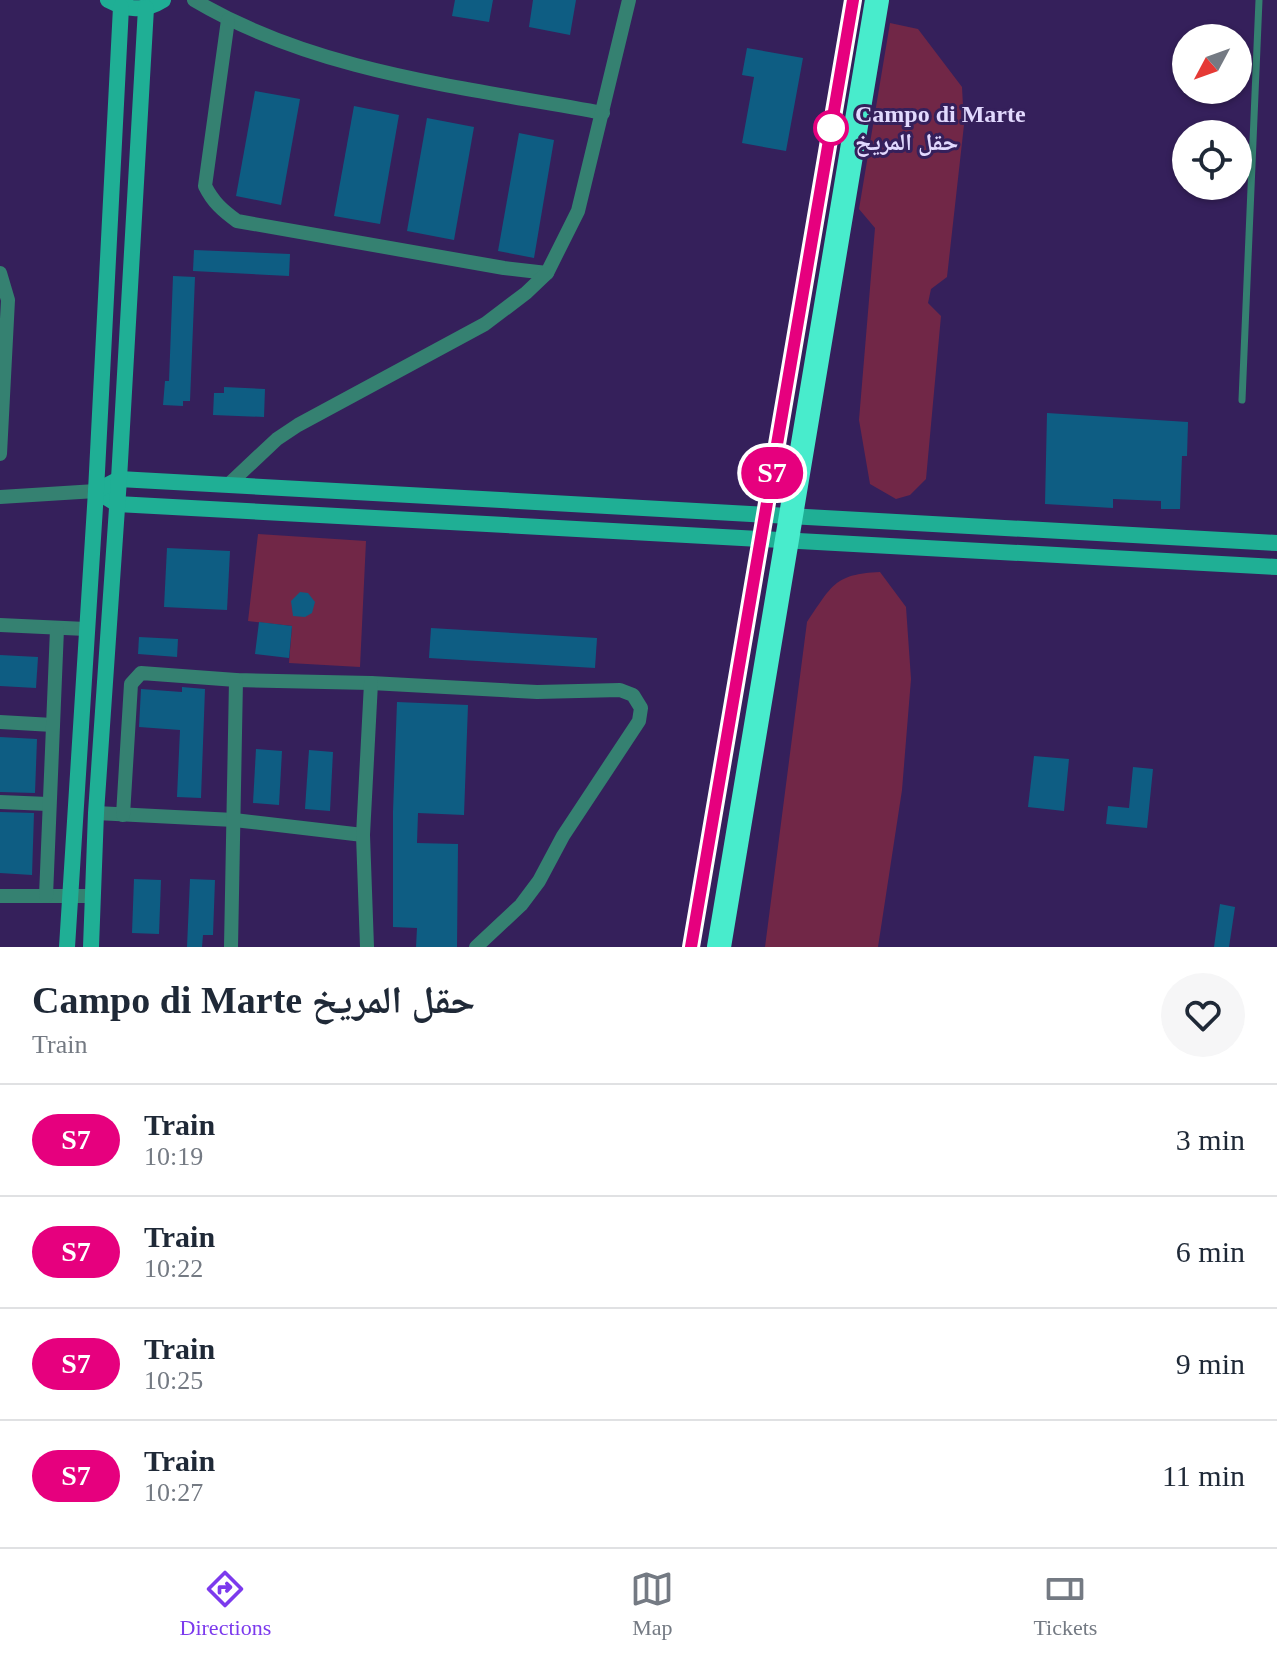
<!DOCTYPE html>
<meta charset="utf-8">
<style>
:root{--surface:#fff;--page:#f6f6f7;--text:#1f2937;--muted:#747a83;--line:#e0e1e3;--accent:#7c3aed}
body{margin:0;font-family:"Times New Roman","Noto Naskh Arabic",serif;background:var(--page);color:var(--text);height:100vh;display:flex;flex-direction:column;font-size:30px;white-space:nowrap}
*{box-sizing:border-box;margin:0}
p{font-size:26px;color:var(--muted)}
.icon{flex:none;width:44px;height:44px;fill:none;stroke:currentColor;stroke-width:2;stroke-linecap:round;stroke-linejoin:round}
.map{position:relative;height:947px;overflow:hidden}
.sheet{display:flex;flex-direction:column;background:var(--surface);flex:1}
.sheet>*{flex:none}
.badge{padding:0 16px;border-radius:26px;font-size:28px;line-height:52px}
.needle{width:52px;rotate:229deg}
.tools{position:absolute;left:1172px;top:24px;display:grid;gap:16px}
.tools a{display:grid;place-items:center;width:80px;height:80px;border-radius:50%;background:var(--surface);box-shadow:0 2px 6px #0004;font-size:40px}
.map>.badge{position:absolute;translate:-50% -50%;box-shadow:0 0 0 4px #fff}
.round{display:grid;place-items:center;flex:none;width:84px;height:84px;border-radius:42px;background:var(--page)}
.summary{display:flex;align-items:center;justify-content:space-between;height:136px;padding:0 32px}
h1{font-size:38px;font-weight:800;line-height:60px}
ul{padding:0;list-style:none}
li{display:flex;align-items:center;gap:24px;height:112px;padding:0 32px;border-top:2px solid var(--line)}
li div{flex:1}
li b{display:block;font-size:30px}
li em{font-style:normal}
li .badge{min-width:88px;font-weight:700;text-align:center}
.menu{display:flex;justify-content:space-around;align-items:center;height:112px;border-top:2px solid var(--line);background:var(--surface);font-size:22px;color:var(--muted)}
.menu a{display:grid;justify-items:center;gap:4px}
.menu .selected{color:var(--accent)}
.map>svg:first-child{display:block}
</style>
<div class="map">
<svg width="1277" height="947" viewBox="0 0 1277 947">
<rect width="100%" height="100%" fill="#35205b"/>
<!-- green -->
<g fill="#712747">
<path d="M890,23L918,29L962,87L964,125L947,277L931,289L928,303L941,316L926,479L910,495L896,499L870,484L859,420L875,228L859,209Z"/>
<path d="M258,534L366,541L360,667L289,663L292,626L248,621Z"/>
<path d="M880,572L906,607L911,679L902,790L878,947H765L807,622C832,586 834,574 880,572Z"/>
</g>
<!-- building -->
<g fill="#0e5d83">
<path d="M455,0H493L489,22L452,16Z"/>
<path d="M533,0H576L570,35L529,27Z"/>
<path d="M747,48L803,58L786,151L742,143L754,77L742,75Z"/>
<path d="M255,91L300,99L281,205L236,196Z"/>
<path d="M354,106L399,115L380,224L334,216Z"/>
<path d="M427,118L474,127L454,240L407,231Z"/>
<path d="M519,133L554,140L534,258L498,251Z"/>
<path d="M194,250L290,254L289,276L193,271Z"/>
<path d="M173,276L195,277L190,401H183V406L163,405L165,381H169Z"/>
<path d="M224,387L265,389L264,417L213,415L214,393H224Z"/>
<path d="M1047,413L1188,422L1187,456H1182L1180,509H1161V501L1113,499V508L1045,504Z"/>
<path d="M167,548L230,551L227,610L164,607Z"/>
<path d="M300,592L308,593L315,602L312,613L305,617L293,616L291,601Z"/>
<path d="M259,622L292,626L289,658L255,654Z"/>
<path d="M431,628L597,638L595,668L429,658Z"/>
<path d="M139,637L178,639L177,657L138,654Z"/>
<path d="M0,655L38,657L36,688L0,686Z"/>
<path d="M182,687L205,689L201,798L177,797L180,730L139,727L141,689L182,692Z"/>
<path d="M397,702L468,705L464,815L418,813L417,843L458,844L457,947H416L417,928L393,927V812Z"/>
<path d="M0,737L37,739L35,793L0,792Z"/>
<path d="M256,749L282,751L279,805L253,803Z"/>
<path d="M309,750L333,752L330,811L305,809Z"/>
<path d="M1034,756L1069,759L1064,811L1028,807Z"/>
<path d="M1133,767L1153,769L1147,828L1106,824L1108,806L1129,808Z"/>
<path d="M0,812L34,813L32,875L0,873Z"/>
<path d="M134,879L161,880L159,934L132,933Z"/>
<path d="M190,879L215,880L213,935H203L202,947H187Z"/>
<path d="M1220,904L1235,907L1229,947H1214Z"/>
</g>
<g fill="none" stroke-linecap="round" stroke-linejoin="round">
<!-- lane -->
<path stroke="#358171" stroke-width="7" d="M1242,400L1259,0"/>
<!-- street -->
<g stroke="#358171" stroke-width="14">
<path d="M194,0C317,73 465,87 603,113"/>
<path d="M228,20L205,186C213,202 222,210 237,221L504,268L547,273"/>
<path d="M0,273L8,300L0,454"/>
<path d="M228,485L277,439L298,425L485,324L526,293L547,273L578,211L629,0"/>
<path d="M0,497L96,491"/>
<path d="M0,625L86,629"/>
<path d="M0,722L53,725"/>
<path d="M0,802L48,804"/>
<path d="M96,813L234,820L363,835"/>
<path d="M123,815L131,684L141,673L236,680L371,683L537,692L620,690L633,695L641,708L639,721L563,836L539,881L521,905L476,947"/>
<path d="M0,896H93"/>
<path d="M46,896L57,629"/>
<path d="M231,947L236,680"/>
<path d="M367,947L363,835L371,683"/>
</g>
<!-- secondary -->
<g stroke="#1faf95" stroke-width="16">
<path d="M108,0C127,10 144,12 163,0"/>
<path d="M96,491L117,504L1277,567"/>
<path d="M96,491L119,479L1277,543"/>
<path d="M67,947L96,491L121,7"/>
<path d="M91,947L96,813L119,479L146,8"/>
</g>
<!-- highway -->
<path stroke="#48eccc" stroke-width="24" d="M719,947L877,0"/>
<!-- rail -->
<path stroke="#b2a5d1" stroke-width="5" stroke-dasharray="4 8" stroke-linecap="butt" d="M691,947L853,0"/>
</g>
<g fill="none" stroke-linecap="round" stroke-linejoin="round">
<defs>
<path id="line" d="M691,947L853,0"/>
</defs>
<!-- line casing -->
<use href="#line" stroke="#fff" stroke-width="18"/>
<!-- line -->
<use href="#line" stroke="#e6007e" stroke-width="12"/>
</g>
<!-- markers -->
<circle fill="#fff" stroke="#e6007e" stroke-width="4" cx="831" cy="128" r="16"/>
<g text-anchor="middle" stroke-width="6" stroke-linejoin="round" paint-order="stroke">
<!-- stop labels -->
<g font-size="24" font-weight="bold" fill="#e2d9fe" stroke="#35205b" text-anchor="start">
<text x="855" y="122">Campo di Marte<tspan x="855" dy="28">حقل المريخ</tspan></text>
</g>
</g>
</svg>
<div class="tools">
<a><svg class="needle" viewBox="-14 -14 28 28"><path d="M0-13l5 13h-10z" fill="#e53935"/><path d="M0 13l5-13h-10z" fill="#747a83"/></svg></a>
<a><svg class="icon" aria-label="locate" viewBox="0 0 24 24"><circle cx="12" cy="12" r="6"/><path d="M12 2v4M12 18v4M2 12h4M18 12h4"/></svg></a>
</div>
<b class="badge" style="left:772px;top:473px;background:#e6007e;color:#fff">S7</b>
</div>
<section class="sheet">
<div class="summary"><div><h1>Campo di Marte حقل المريخ</h1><p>Train</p></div><a class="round"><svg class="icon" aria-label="heart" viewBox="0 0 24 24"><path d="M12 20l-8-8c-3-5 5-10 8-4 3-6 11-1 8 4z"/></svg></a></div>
<ul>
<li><span class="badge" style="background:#e6007e;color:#fff">S7</span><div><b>Train</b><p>10:19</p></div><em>3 min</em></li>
<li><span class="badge" style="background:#e6007e;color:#fff">S7</span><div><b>Train</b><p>10:22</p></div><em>6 min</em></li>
<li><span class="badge" style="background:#e6007e;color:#fff">S7</span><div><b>Train</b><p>10:25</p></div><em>9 min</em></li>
<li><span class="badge" style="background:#e6007e;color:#fff">S7</span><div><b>Train</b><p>10:27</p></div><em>11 min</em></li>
</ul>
</section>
<nav class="menu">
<a class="selected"><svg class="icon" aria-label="directions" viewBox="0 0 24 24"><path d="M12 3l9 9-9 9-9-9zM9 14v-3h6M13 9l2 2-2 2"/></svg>Directions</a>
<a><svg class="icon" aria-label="map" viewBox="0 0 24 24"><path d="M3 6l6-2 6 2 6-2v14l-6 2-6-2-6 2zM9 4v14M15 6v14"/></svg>Map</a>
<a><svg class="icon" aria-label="tickets" viewBox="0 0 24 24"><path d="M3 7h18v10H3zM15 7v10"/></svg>Tickets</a>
</nav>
